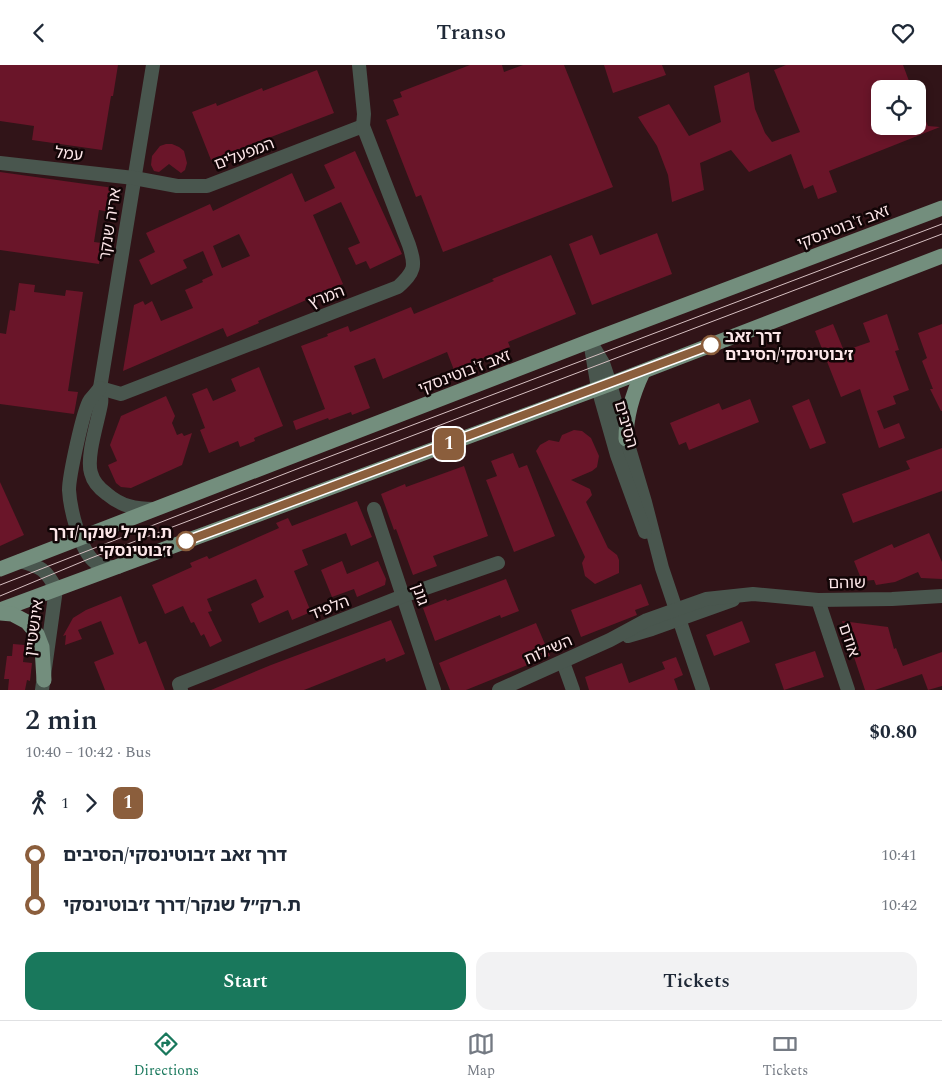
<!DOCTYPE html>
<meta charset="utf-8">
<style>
:root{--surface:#fff;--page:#f2f2f3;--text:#1f2937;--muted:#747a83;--line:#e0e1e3;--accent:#19785c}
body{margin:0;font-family:Spectral,"Noto Sans Hebrew",serif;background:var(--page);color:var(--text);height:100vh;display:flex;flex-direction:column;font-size:19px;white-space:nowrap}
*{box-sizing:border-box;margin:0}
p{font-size:16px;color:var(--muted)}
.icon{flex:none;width:28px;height:28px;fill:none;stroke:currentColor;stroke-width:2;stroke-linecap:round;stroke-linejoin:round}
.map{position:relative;height:625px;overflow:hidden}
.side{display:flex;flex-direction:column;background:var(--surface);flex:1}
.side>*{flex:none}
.badge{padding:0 10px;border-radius:8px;font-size:18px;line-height:32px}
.tools{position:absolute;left:871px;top:15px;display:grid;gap:10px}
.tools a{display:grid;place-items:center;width:55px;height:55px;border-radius:10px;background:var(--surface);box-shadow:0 2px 8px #0003;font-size:25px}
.map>.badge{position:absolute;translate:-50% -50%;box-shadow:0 0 0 2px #fff}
.legs{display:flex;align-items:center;gap:8px;height:55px;padding:0 25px;font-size:16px}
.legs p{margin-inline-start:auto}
.headline{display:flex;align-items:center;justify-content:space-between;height:85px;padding:0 25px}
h1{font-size:28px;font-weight:600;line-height:38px}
.action{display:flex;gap:10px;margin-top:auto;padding:10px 25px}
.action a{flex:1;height:58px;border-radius:15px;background:var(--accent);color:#fff;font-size:20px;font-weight:600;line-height:58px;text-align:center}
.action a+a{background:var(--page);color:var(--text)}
ul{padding:0 25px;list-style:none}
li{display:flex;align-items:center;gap:18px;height:50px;font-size:19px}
li i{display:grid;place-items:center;width:8px;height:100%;margin:0 6px;background:currentColor}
li i::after{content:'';width:12px;height:12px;margin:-6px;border:4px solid;border-radius:50%;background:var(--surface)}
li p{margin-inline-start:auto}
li:first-child i{background:linear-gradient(#0000 50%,currentColor 0)}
li:last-child i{background:linear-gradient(currentColor 50%,#0000 0)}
header{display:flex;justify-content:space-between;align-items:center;height:65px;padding:0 25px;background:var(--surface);font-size:22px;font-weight:600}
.menu{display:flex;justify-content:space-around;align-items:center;height:70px;border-top:1px solid var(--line);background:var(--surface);font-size:14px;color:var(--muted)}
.menu a{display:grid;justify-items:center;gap:2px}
.menu .active{color:var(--accent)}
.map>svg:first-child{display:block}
</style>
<header><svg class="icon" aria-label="back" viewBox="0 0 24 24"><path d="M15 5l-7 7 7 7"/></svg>Transo<svg class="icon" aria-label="heart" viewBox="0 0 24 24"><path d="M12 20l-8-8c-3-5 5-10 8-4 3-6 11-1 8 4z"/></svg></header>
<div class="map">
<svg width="942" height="625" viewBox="0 0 942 625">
<rect width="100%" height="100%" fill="#311418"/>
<!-- building -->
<g fill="#6a1529" fill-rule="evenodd">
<path d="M0,0H118L113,31H111L102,85L32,75L34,61L0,56Z"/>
<path d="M470,0H502L504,7L523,0H564L613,122L443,187L421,130L416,132L386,55L399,50L393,35L402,32L400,27Z"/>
<path d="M604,0H662L666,10L613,28Z"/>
<path d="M786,0H903L912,24H880V61H918V37L928,61L940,62L829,106L837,127L818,134L813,120L804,124L791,89L749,107L731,85L700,98L704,125L672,137L668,110L657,81L638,52L669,39L689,71L721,57L714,21L749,7L755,44L765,68L772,77L800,67L774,5Z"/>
<path d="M317,5L334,48L211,95L192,47L216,38L217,41L262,23L263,26Z"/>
<path d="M166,79H172L179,82L184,86L187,98L185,105L181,108L169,99L159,107L154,106L151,100L152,91L160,81Z"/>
<path d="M355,86L402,189L370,204L366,196L356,200L348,183L360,178L341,137L313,150L343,219L258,256L259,258L227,272L223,263L123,306L134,240L143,236L145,240L152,236L161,256L193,243L185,225L203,217L202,215L213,210L203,186L183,195L187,203L151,220L139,195L155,187L146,168L210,139L213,146L292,108L305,137L335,123L324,100ZM239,169L250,191L222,203L213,181Z"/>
<path d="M0,107L114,123L111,147L99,145L94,177L102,178L99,199L0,185Z"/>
<path d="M657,168L672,209L592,240L569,179L592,170L600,190Z"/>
<path d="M551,190L576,249L508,277L510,282L454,305L447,287L383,314L375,293L354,301L370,343L352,350L351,347L329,355L328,353L296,365L293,356L325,344L301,281L328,271L327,269L348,261L350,267L411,242L414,249L494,216L492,214Z"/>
<path d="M19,218L35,220L34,227L65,231L66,225L83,227L68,326L78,327L74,349L0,339V268L6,269L10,245L15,246Z"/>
<path d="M887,249L899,285L895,286L909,325L893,331L896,339L877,346L884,364L899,358L905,373L879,383L860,324L841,332L815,266L833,259L844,286L870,277L863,258Z"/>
<path d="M942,259V346H941L930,324H933L922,296L927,293L918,268Z"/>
<path d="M259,302L283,361L254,373L255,376L240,382L238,376L209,388L200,365L205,363L192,329L207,323L213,336L236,326L231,314Z"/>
<path d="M166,331L175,351L172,358L177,370L182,368L184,371L192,368L182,400L131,423L121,422L116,418L108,400L117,396L110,380L121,351Z"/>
<path d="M750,334L759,357L689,385L686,377L679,380L670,358L719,338L722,345Z"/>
<path d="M809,334L826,378L810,384L792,341Z"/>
<path d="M574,365L582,366L591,373L599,391L597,402L592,406L571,415L590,424L592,430L586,437L608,483L617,490L619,495V508L595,519L585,511L582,498L585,492L536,386L540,380L549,375L559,377L562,370Z"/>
<path d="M942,383V426L853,458L842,429L910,404L906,396Z"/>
<path d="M513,388L519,403L527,400L555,471L514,487L486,415L497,411L491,396Z"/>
<path d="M464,401L488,471L433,491L437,501L413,510L396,464L394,465L381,429L405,419L406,422Z"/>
<path d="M0,417L24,470L0,481Z"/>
<path d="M357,436L372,472L351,481L346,468L302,485L308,500L294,506L311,547L292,555L288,545L259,558L251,539L264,532L256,514L207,534L212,546L208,547L222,576L210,582L204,569L201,571L194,557L191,558L183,541L165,549L152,520L192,502L190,498L207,491L209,494L279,463L276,458L288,453L292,461Z"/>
<path d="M929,468L942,497V514L921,513L918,507L895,517L876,520L874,515L862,516L854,496L892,479L894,483Z"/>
<path d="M342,496L347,509L378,496L386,514L385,520L357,532L354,524L332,532L321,505Z"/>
<path d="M506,514L519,546L501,553L500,550L435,576L423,543L446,534L447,536Z"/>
<path d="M641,519L649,540L635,545L637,550L581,572L571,545Z"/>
<path d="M121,531L139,579L146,576L165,625H105L94,597L114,589L101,556L78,565L82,574L65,580L66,570L63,571L73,553L86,545Z"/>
<path d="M391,555L405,589L386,597L385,593L304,625H211L271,600Z"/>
<path d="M742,556L750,577L714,591L706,570Z"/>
<path d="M842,556L888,562L894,584L896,583L903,601L942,587V621L928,625L922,609L875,625H865Z"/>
<path d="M536,558L550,591L466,625H450L439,598Z"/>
<path d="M13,579L25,580L23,597L32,598L30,616L27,615L25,625H8L9,614H4L7,591H12Z"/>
<path d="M815,586L824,612L784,625L775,599Z"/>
<path d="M676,592L683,610L674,614L678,625H589L585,612L622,598L629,618L665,604L662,597Z"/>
</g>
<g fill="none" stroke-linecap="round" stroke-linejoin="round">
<!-- minor -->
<g stroke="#49564e" stroke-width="14">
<path d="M153,0L100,323C101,328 102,334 101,339C98,356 86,392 91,408C93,416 100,424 107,429C121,441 135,444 154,444"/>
<path d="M0,98L134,113L177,121H207L363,61"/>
<path d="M590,276L603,298L610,319L645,437L662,503L703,625"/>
<path d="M591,282L598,323L617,390L645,467"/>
<path d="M100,323L121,329L398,222C415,206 416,202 409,180L363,61L364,49L359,0"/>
<path d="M100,323C97,327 93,331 90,335C83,345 69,412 69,425C70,443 80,486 95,497C103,502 109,502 118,502"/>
<path d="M374,444L434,625"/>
<path d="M20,496C41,502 46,504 56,524L42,625"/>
<path d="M818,535L848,625"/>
<path d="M628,571L652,564L733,535"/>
<path d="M563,597L573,625"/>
<path d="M181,625L179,619L403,531L498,498"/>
<path d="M499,625L610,575L647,555L706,534L753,529L818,535L892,534L942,531"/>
</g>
<!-- major -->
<g stroke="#738e7d" stroke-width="15">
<path d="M626,374C626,350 633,328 643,307"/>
<path d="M0,504L590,276L942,143"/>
<path d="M0,545L610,319L942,191"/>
<path d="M0,548L12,549L27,557L37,569L42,582L44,615"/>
</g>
<!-- tram -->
<g stroke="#d6bfc1" stroke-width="1">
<path d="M0,520L302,402L942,159"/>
<path d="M0,531L91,493L942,169"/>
</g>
</g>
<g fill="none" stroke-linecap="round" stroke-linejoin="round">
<defs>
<path id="line-1" d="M186,476L711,280"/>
</defs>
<!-- line-1 casing -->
<use href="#line-1" stroke="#fff" stroke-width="11"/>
<!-- line-1 -->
<use href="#line-1" stroke="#8b5e3c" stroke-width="8"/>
</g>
<!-- markers -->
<g fill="#fff" stroke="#8b5e3c" stroke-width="2.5">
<circle cx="711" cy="280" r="9"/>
<circle cx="186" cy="476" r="9"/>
</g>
<g text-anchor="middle" stroke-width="5" stroke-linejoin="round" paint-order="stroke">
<!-- street labels -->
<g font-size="16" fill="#fce6e8" stroke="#110506">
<text transform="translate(69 88) rotate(7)" y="6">עמל</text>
<text transform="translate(244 88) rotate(-21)" y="6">המפעלים</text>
<text transform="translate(109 159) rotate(-81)" y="6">אריה שנקר</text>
<text transform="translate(843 161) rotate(-21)" y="6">זאב ז'בוטינסקי</text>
<text transform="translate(326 231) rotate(-21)" y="6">המרץ</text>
<text transform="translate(464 306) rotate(-21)" y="6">זאב ז'בוטינסקי</text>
<text transform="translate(627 359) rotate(74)" y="6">הסיבים</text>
<text transform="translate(847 517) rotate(-1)" y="6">שוהם</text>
<text transform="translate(421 529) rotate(71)" y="6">גונן</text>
<text transform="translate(329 542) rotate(-21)" y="6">הלפיד</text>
<text transform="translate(33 563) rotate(-82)" y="6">אינשטיין</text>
<text transform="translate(850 575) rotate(71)" y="6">אודם</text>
<text transform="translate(548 584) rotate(-24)" y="6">השילוח</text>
</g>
<!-- stop labels -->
<g font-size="16" font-weight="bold" fill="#fce6e8" stroke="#110506" text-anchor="start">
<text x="725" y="277">דרך זאב<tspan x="725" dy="18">ז׳בוטינסקי/הסיבים</tspan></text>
<text x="172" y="473" text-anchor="end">ת.רק״ל שנקר/דרך<tspan x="172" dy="18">ז׳בוטינסקי</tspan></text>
</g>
</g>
</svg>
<div class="tools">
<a><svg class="icon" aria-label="locate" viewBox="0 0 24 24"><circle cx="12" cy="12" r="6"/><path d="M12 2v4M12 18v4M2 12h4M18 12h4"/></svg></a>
</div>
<b class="badge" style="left:449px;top:379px;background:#8b5e3c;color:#fff">1</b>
</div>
<section class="side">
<div class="headline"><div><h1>2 min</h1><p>10:40 – 10:42 · Bus</p></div><b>$0.80</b></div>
<div class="legs"><svg class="icon" aria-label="walk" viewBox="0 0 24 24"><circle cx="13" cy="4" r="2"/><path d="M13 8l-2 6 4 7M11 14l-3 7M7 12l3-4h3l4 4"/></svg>1<svg class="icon" aria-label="forward" viewBox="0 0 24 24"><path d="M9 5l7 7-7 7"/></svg><b class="badge" style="background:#8b5e3c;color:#fff">1</b></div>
<ul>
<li><i style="color:#8b5e3c"></i><b>דרך זאב ז׳בוטינסקי/הסיבים</b><p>10:41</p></li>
<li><i style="color:#8b5e3c"></i><b>ת.רק״ל שנקר/דרך ז׳בוטינסקי</b><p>10:42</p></li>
</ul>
<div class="action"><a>Start</a><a>Tickets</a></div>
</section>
<nav class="menu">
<a class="active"><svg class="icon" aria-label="directions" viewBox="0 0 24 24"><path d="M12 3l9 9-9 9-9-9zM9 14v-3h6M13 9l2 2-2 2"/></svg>Directions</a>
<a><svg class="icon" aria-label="map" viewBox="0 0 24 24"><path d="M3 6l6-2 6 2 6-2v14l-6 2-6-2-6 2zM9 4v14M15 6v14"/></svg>Map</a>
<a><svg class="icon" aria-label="tickets" viewBox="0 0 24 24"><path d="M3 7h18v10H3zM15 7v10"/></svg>Tickets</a>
</nav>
